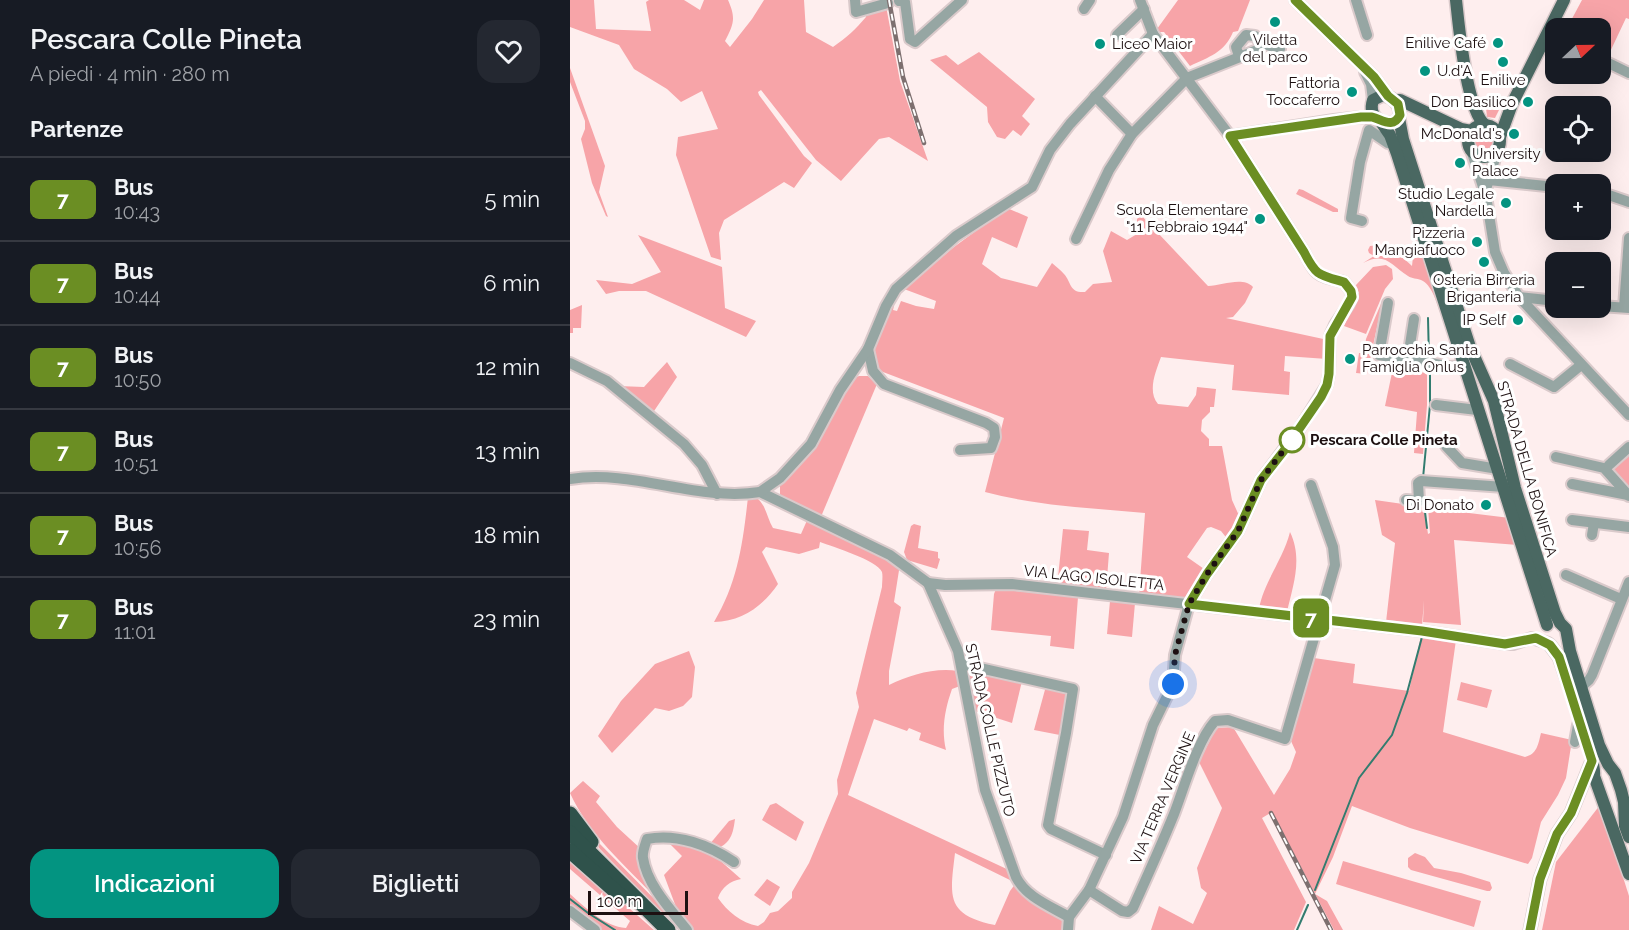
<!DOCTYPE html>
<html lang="it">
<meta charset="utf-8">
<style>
:root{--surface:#171b24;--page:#242831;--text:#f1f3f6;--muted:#9ea1a6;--line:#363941;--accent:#039481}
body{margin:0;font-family:Raleway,sans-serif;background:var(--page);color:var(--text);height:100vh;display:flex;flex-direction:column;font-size:22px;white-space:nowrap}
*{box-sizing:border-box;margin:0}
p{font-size:20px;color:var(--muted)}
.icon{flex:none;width:33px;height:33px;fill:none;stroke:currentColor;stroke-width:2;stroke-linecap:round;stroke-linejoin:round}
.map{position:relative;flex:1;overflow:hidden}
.side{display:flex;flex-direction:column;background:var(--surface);width:570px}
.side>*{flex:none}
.badge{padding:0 12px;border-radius:9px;font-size:21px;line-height:39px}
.needle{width:39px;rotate:68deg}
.tools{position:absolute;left:975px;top:18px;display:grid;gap:12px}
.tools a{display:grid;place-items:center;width:66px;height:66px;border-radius:12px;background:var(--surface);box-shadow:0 6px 24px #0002;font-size:30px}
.scale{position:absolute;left:18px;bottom:15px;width:100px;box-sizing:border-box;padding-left:6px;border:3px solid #1d1011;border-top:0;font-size:16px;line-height:21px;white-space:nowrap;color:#1d1011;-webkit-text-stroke:4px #fff;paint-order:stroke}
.you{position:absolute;width:30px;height:30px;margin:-15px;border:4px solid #fff;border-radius:50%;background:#1a73e8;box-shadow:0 0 0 9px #1a73e833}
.map>.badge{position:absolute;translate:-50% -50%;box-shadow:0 0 0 3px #fff}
h2{padding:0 30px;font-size:22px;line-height:54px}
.round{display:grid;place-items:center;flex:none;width:63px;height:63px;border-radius:18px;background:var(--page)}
.headline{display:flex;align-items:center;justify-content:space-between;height:102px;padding:0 30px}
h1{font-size:28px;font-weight:600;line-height:45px}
.button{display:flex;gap:12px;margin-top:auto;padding:12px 30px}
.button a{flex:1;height:69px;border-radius:18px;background:var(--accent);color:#fff;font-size:24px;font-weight:600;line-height:69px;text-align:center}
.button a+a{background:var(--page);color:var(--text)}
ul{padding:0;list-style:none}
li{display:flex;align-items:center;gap:18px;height:84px;padding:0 30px;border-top:2px solid var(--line)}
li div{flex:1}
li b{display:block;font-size:22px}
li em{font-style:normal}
li .badge{min-width:66px;font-weight:700;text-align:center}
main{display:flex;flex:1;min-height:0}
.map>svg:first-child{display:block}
</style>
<main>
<section class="side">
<div class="headline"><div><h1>Pescara Colle Pineta</h1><p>A piedi · 4 min · 280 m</p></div><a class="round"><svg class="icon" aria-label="heart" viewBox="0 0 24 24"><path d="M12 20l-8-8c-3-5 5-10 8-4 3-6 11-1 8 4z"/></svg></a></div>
<h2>Partenze</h2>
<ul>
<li><span class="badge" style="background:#6b8e23;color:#fff">7</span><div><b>Bus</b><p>10:43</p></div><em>5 min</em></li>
<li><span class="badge" style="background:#6b8e23;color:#fff">7</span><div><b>Bus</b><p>10:44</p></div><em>6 min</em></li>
<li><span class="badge" style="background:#6b8e23;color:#fff">7</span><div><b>Bus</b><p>10:50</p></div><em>12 min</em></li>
<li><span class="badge" style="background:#6b8e23;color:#fff">7</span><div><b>Bus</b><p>10:51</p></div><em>13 min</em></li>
<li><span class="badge" style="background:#6b8e23;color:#fff">7</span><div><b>Bus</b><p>10:56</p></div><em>18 min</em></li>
<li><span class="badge" style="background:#6b8e23;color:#fff">7</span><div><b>Bus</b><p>11:01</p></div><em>23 min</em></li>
</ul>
<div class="button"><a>Indicazioni</a><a>Biglietti</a></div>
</section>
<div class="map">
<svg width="1059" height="930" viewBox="0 0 1059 930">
<rect width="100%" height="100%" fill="#feeeee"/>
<!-- green -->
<g fill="#f7a4a8" fill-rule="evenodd">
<path d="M0,0H24L26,29L81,31L76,2L79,0H114L130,10L134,0H158C166,18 164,24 155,41L160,47L182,19L194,0H234L236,32L263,47C276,38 286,29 296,17V11L316,6L330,81L358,161L319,137L309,139L271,181L246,160L191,90L188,92L189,95L234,156L242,163L224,188L214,182L154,220L149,233L151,260L141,257L106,155L108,137L148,129L132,91L111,102L97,89L64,69L49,45L0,27Z"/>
<path d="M608,0H680L668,31L663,32C655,52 639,57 620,66L594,32H588L587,29Z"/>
<path d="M1012,0H1059V19L1056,18L1039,54L1031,50L1030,28H997Z"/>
<path d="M409,52L465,99L452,116L460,124L451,136L443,130L435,139L427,137L418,122L417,107L360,60L376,55L388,65Z"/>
<path d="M0,68L35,166L29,192L38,217L36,216L22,183L11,139L15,129V121L0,82Z"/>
<path d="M915,99H919V105L925,104L924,99H932L933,102L925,118L917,117Z"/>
<path d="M915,130L923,136L924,144C920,152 914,153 907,149L903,139L907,133Z"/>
<path d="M729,189L733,190L768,209V212H763L726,194Z"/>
<path d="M437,208L458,217L447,248L422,237L412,264L431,278L467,287L482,263C486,267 491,270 494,274C502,283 499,293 515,292L523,284L542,282L533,251L541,231L557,240L567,234V219L571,215L638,286C652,286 672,276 683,287L675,303L663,317L656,318L758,340L757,359L715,356L714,371L720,372L719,395L662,390L664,365L591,357C586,371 577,391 588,404L618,407L626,395L627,387L646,389L644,407H640V412L632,420L631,431L639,439V446H652L662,500L671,520L659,541L651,531L641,527L637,528L617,557L637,571L618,601L569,595L575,513C522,508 468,506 415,492L434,418L313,372L304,366L302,353L322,306H324L323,310L327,311L331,301L346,306L364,309L366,301L334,289L384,247Z"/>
<path d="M846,230L874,310L870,312C866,301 862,285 851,280C847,278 842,279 838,276C821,265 815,251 793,263L804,256L799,253L798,250L800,246C818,244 830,255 842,266Z"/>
<path d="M68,235L152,267L155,308L186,321L176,337L76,291H49L36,294L26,280L62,284L91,272Z"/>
<path d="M816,265L822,269L823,279L815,289L796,334L774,326L789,292L787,291L786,285L803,267Z"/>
<path d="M813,299L797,374L786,373L789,353H794L796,339Z"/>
<path d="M12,305L11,328H3V333H0V310Z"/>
<path d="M97,362L107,377L82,414L48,386L74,387Z"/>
<path d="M823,368L857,373V405L853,454L844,453L847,412L815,406Z"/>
<path d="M289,376H298L307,384L250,519L210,498V483L282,379Z"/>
<path d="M1059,451V491L1039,470Z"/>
<path d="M184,496C196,503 196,516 203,528L231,534L239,516L330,564L324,602L331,607L319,671V685C339,675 366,667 388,671L390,686L382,689C375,709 371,729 376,750L349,740L351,733L339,728L337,731L304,719L278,795L441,871L497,920L496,930H121L109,915L94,875L112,856L97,841L137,849L171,879C160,881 152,887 148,898C157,911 171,923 188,926L194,922L200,913L208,911L222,898V892L239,863L268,794L267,780L289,707L286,693L312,587C312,583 313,576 312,572C307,560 263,547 250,542L249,548L229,554L196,547L192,552L208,584C192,607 172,621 144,622C168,582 173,542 178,497ZM385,853L446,883L440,891L425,925C375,915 380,896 385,853Z"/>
<path d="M805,500L854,507L858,534L860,533L858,508L940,518L948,545L884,540L891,625L853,622L854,600L852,626L816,622L825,543L812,535Z"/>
<path d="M344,524L351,526L348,548L368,552V558L370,559L367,569L337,560L334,552L341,526Z"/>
<path d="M493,529L519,531L517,550L539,553L536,591L487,587Z"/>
<path d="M720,532C733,559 723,585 717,612L689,609C694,581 713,560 720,532Z"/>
<path d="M426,589L508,597L504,649L480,646L481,636L421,630L424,594Z"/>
<path d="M540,601L565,603L562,637L537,634Z"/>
<path d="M851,636L886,640L873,732L955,757C967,754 968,745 971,733L1002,740L996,778L988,795L971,822L962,858L958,864L840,828L782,806L763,857L745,894L757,901L773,930H764L702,812L692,818L736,902L724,930H581L589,906L623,924L637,893L631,888L627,868L652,808L629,762L646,728L663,727L704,795L720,769L726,752L721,741L744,658L785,664L783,683L839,691Z"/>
<path d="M119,651L125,667L122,697L113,706L99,711L85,708L42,753L28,736L51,701L85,664Z"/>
<path d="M396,667L452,681L442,723L405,711Z"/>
<path d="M891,682L922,690L917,708L887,700Z"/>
<path d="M476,686L494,690L500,695L495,736L464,730Z"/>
<path d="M13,781L30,796L26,802L47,827L72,850L87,899C56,866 19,835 0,793Z"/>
<path d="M206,803L234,822L226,841L192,820L200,805Z"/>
<path d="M1030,805L1059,896V930H972L986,862Z"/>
<path d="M0,806L27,841L115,930H109L103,925L29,848L0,810Z"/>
<path d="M165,819C163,834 161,842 147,849L139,845L159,821Z"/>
<path d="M0,842L17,871L84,930H29L0,908V894C15,907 35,927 56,928L60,921L0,869Z"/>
<path d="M845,853L855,857L864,868L891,873L920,882L922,888L920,891H917L841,870L838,867V858Z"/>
<path d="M773,861L911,901L904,927L766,884Z"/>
<path d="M197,879L210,887L200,906L184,895Z"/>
</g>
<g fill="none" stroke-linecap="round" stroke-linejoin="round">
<!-- stream -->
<g stroke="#327c6f" stroke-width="2">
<path d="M858,318L859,360"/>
<path d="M853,478L860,405V369"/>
<path d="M854,504L857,528"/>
<path d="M745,890L789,778L822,735L837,693L852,637"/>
<path d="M0,899L18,913L45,930"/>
<path d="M727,930L738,905"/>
</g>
<defs>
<g id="minor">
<path d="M285,0L286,12L318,3"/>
<path d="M725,0L804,77L818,96"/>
<path d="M786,0L797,35"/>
<path d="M329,1L334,0L335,2L340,39L345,42L392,0"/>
<path d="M514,9L520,0"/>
<path d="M547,35L574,9"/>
<path d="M691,43L710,49"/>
<path d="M1030,59L1059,73"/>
<path d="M795,72L801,84L803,100"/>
<path d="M525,96L562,134"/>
<path d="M660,136L764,120L791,117L804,118"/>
<path d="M901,150L916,196L925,252L934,273L949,297L1059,415"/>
<path d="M919,180L986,187"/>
<path d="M917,186L928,148"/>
<path d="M1030,192L1059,202"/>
<path d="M792,221L781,218L790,162L799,130L818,143L823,144"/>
<path d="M506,239L539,170L562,134L617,78L690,49L691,43L685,36L676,35L666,47L668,53L672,56"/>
<path d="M949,297L986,301"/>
<path d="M818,303L809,355L832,359L838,358L879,367L895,366"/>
<path d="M1030,306L1059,308"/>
<path d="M1054,307L1059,238"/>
<path d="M298,349L303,371L314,384L416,423L424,428L425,437L421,448L390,450"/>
<path d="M838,358L844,319"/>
<path d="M0,363L37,381L114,444L132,465L147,494"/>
<path d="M940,364L984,387L1011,365"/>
<path d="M866,405L907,410"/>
<path d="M876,446L892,463L928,469"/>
<path d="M986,457L1034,468L1059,496"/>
<path d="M1039,465L1059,447"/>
<path d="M0,479C64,469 127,502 190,492L320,555L358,583L388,651L415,790L446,877C456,897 480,906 499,917"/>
<path d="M1002,484L1058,495"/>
<path d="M190,492L210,478L241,444L270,390L298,349L316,306L326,289L386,236L462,187L480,150L500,124L583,34"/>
<path d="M836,500L849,501L848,483L851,481L934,487"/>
<path d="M1002,520L1059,527"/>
<path d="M1022,535L1024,523"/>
<path d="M996,575L1051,599"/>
<path d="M358,583L375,585L442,584L852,631L935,644H943L962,638L978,643"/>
<path d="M392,664L503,689L496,733L478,825L481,829L536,855"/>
<path d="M1011,687L1019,680L1022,675L1059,582"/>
<path d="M1005,742L1008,725L1016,721"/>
<path d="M519,890L552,911L558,912L563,908C577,877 591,846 604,814C614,788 627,741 645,721L658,720L715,739L765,565L763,547L741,485"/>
<path d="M0,911L25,930"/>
<path d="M117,930C101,910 77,885 73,858C72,852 75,845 77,839C107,833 139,845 164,862"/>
<path d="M498,930L499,917L519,890L553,817L583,725L603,684L605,655L619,604L637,574L668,531L691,480L730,428L757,385L759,374L760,336L765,325L779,304L782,297L781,291L774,282C748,275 747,278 734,252L660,136L583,34L570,0"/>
</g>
<g id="major">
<path d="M886,0C889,27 896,109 915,125"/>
<path d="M813,95C825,98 832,106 829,118L825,122C810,126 798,116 803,100Z"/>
<path d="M825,101L830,100L891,129L901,131"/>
<path d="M829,118L833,139L900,347L924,401L945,488L985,613L990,623L996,629L1000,651L1029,745L1038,764L1045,773L1051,790L1054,802L1055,826L1059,837"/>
<path d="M811,122L820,135L827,154L977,625"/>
<circle cx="914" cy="141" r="16"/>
<path d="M930,137L942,104L994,0"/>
<path d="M980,645L989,657C996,678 1027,760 1024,776L1059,874"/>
<path d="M960,930L970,879L987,834L1001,813L1021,763"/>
</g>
<g id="highway">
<path d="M0,814L21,842"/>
<path d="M0,833L98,930"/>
<path d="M0,851L52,897"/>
</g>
</defs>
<!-- minor casing -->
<use href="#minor" stroke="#dacacb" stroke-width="14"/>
<!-- major casing -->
<use href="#major" stroke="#dacacb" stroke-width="15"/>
<!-- highway casing -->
<use href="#highway" stroke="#dacacb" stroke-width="18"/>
<!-- minor -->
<use href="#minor" stroke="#96a6a3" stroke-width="10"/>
<!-- major -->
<use href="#major" stroke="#4a6862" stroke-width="12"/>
<!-- highway -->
<use href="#highway" stroke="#2f524b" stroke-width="15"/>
<defs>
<g id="rail">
<path d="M319,0L333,77L354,143"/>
<path d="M701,813L761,930"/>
</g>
</defs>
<!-- rail casing -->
<use href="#rail" stroke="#7d6f6f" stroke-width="4.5"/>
<!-- rail -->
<use href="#rail" stroke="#fff" stroke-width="2" stroke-dasharray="7" stroke-linecap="butt"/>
</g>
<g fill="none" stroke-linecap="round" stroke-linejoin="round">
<defs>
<path id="line" d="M725,0L804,77L818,96L828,104L830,115C823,129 813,120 802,117C800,117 793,117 791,117L660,136L734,252C746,276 749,275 774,282L781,291L782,297L760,336L759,374L757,385L751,397L716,448L691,480L668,531L637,574L619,604L852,631L935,644L966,638L980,645L989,657L1022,761L1001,813L987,834L970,879L960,930"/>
</defs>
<!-- line casing -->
<use href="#line" stroke="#fff" stroke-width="14"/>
<!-- line -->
<use href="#line" stroke="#6b8e23" stroke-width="9"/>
<!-- walk -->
<path stroke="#1d1011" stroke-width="6" stroke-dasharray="0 10.8" d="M603,684L605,655L619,604L637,574L668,531L691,480L723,438L722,440"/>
</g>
<!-- markers -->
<g fill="#039481" stroke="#fff" stroke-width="2">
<circle cx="705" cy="22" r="6"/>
<circle cx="928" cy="43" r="6"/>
<circle cx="530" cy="44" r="6"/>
<circle cx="933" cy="62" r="6"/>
<circle cx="855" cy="71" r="6"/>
<circle cx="782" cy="92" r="6"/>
<circle cx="958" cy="102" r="6"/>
<circle cx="944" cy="134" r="6"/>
<circle cx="890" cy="163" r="6"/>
<circle cx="936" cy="203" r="6"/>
<circle cx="690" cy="219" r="6"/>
<circle cx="907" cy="242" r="6"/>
<circle cx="914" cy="262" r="6"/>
<circle cx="948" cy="320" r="6"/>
<circle cx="780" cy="359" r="6"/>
<circle cx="916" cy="505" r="6"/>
</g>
<circle fill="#fff" stroke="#6b8e23" stroke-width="3" cx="722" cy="440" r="12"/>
<g text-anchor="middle" stroke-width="6" stroke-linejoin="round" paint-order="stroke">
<!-- poi labels -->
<g font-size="15" fill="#1d1011" stroke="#fff" text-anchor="end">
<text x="705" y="45" text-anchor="middle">Viletta<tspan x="705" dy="17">del parco</tspan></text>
<text x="916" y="48">Enilive Café</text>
<text x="542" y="49" text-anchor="start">Liceo Maior</text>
<text x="867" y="76" text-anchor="start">U.d'A</text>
<text x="933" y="85" text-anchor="middle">Enilive</text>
<text x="770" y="88">Fattoria<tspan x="770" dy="17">Toccaferro</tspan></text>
<text x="946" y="107">Don Basilico</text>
<text x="932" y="139">McDonald's</text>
<text x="902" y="159" text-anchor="start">University<tspan x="902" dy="17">Palace</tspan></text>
<text x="924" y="199">Studio Legale<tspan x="924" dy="17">Nardella</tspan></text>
<text x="678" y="215">Scuola Elementare<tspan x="678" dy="17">"11 Febbraio 1944"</tspan></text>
<text x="895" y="238">Pizzeria<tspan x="895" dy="17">Mangiafuoco</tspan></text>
<text x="914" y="285" text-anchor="middle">Osteria Birreria<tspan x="914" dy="17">Briganteria</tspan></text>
<text x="936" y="325">IP Self</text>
<text x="792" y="355" text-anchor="start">Parrocchia Santa<tspan x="792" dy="17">Famiglia Onlus</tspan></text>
<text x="904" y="510">Di Donato</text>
</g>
<!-- stop labels -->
<g font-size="15" font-weight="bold" fill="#1d1011" stroke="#fff" text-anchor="start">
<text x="740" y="445">Pescara Colle Pineta</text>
</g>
<!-- street labels -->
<g font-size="15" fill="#1d1011" stroke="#fff">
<text transform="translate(957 469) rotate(74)" y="5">STRADA DELLA BONIFICA</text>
<text transform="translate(524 578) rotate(6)" y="5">VIA LAGO ISOLETTA</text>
<text transform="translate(420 730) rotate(77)" y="5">STRADA COLLE PIZZUTO</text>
<text transform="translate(593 798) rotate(-67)" y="5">VIA TERRA VERGINE</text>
</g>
</g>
</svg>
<div class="tools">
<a><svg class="needle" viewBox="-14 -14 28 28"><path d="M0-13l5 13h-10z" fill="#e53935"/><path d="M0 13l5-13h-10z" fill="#9ea1a6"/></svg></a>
<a><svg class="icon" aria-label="locate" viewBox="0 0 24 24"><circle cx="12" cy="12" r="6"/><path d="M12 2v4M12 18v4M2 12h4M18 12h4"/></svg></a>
<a>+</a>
<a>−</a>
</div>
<div class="scale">100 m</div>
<div class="you" style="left:603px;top:684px"></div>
<b class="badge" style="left:741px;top:618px;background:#6b8e23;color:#fff">7</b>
</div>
</main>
